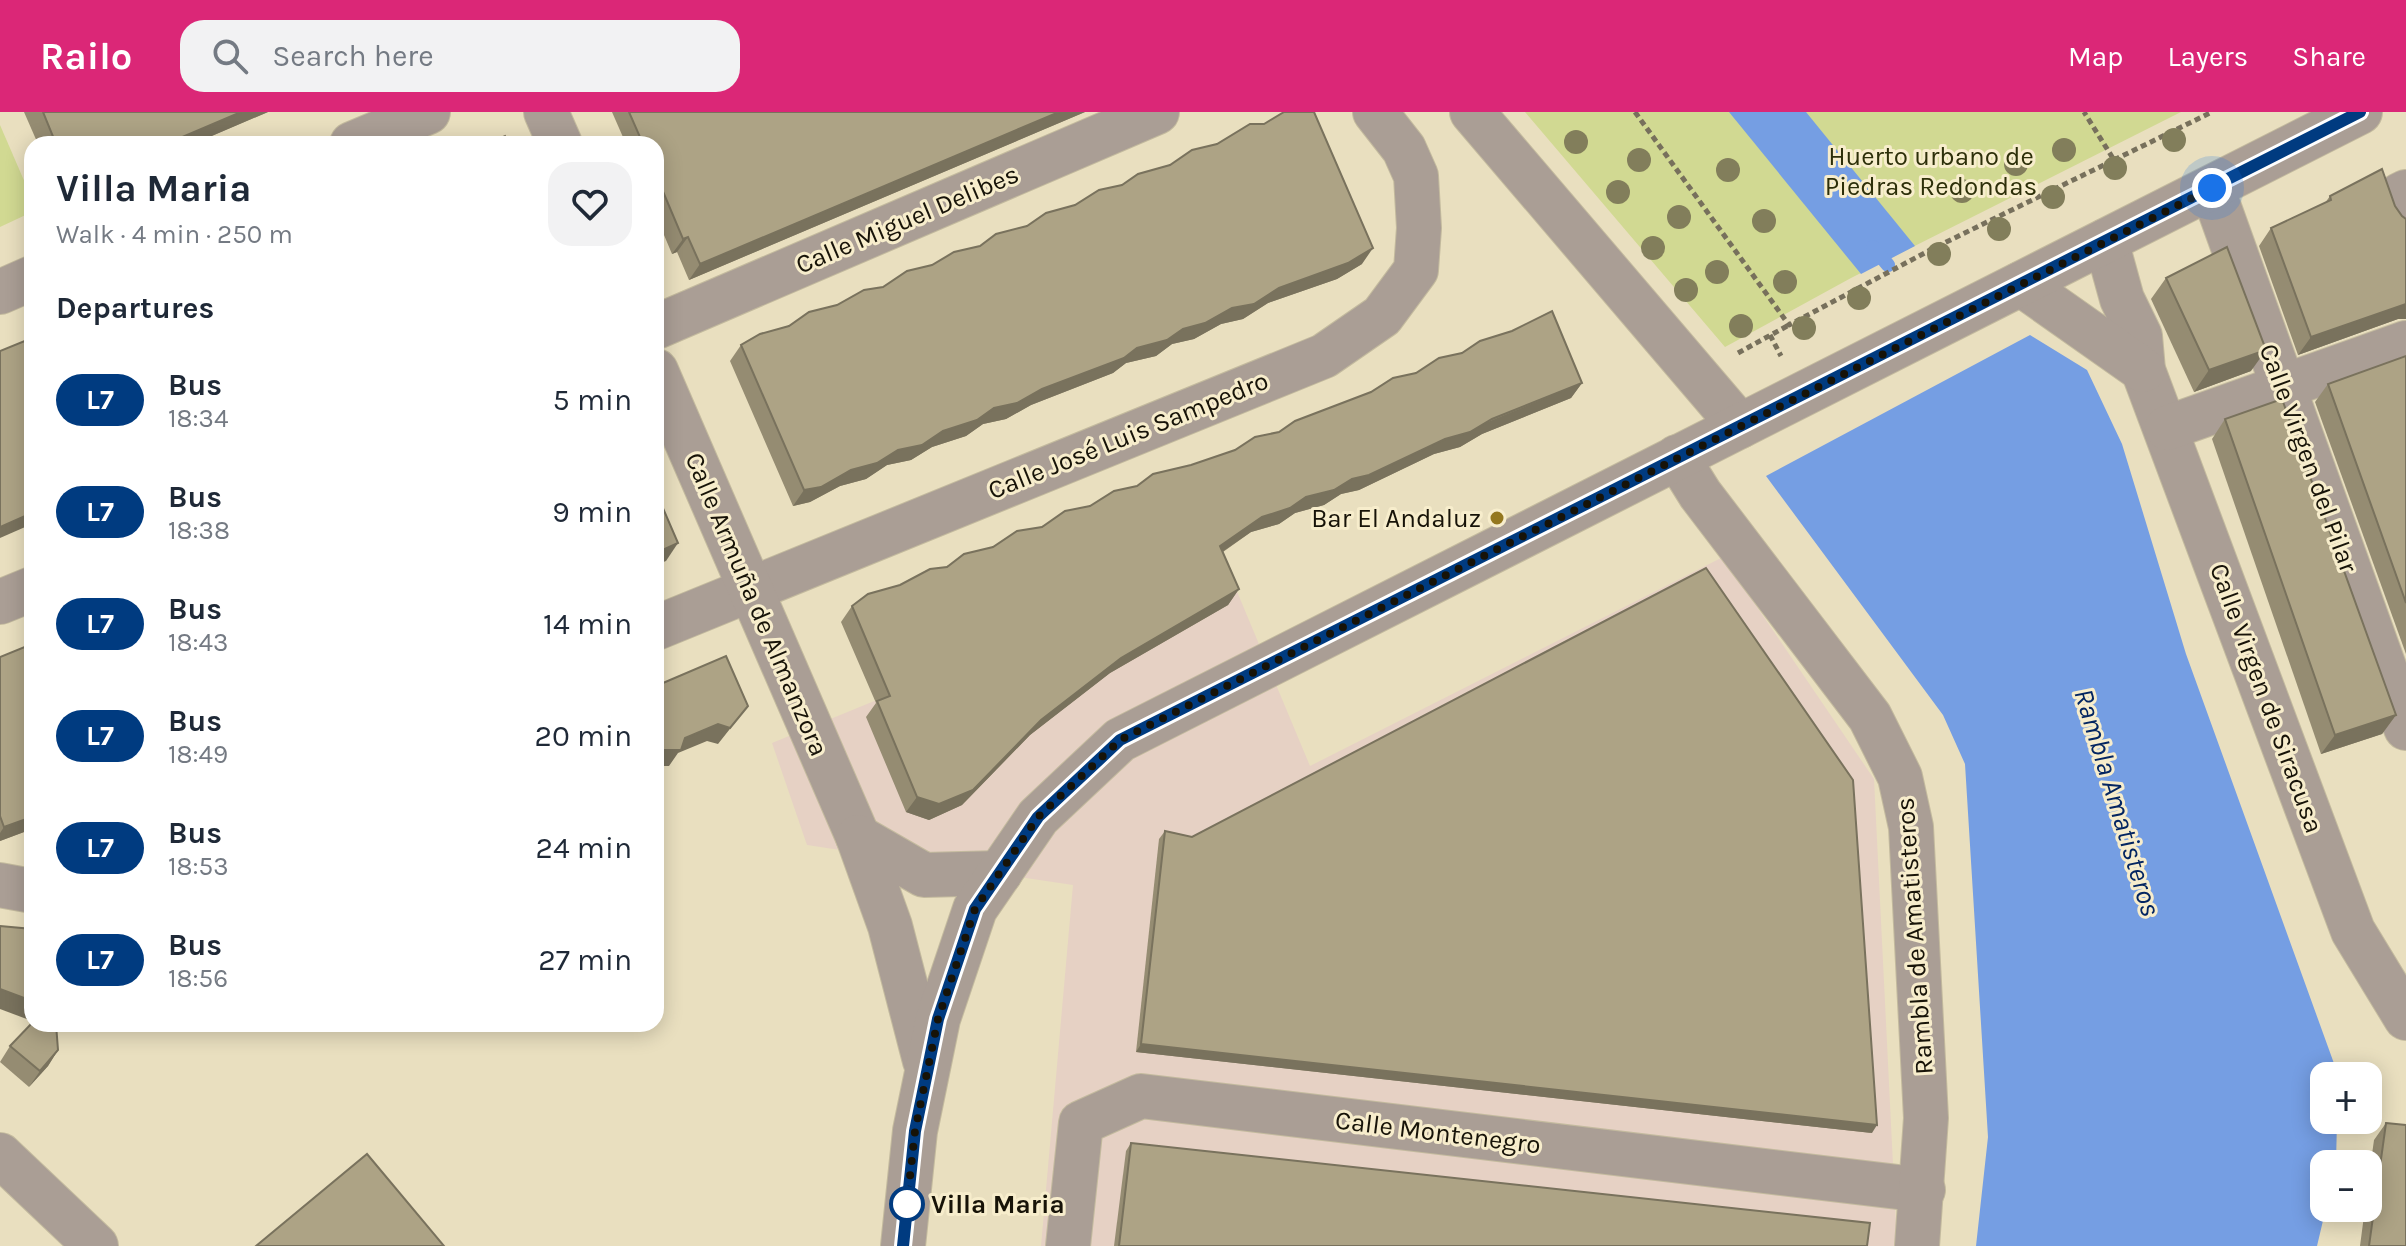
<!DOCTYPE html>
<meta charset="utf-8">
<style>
:root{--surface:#fff;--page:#f2f2f3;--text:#1f2937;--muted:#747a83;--accent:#db2777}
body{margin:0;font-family:Karla,sans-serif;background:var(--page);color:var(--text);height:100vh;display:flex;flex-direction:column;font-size:30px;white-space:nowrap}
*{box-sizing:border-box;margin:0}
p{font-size:26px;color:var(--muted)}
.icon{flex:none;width:44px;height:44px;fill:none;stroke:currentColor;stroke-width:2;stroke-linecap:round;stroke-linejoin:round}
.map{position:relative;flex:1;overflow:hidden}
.panel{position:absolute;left:24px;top:24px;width:640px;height:896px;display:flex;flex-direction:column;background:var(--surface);border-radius:24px;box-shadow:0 4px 20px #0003}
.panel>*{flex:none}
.badge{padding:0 16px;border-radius:26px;font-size:28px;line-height:52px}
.fabs{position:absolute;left:2310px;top:950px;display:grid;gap:16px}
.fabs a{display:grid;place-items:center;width:72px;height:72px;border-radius:16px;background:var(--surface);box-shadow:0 4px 20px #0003;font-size:40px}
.you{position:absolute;width:40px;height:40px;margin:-20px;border:6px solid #fff;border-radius:50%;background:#1a73e8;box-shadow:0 0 0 12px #1a73e833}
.map>.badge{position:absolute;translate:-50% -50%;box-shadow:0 0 0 4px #fff}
h2{padding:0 32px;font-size:30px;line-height:72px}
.round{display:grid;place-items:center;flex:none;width:84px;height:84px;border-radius:24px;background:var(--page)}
.head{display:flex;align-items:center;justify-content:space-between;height:136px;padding:0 32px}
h1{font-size:38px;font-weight:700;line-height:60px}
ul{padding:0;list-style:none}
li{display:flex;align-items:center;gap:24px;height:112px;padding:0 32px}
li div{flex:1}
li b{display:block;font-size:30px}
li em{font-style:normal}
li .badge{min-width:88px;font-weight:700;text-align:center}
header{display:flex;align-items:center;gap:48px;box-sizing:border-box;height:112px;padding:0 40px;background:var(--accent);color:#fff}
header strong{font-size:38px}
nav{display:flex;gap:44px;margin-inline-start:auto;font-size:28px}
.search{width:560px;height:72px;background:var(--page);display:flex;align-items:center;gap:20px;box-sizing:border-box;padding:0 28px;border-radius:24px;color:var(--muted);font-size:30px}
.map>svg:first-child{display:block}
</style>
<header>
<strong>Railo</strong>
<div class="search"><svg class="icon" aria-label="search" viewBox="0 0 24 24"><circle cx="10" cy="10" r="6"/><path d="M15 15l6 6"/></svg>Search here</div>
<nav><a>Map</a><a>Layers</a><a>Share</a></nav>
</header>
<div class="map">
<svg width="2406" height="1134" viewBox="0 0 2406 1134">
<rect width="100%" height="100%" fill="#e9dfbf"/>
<!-- industrial -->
<path fill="#e6d1c4" d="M1723,445L1874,667L1897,1134H1041L1073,773L807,733L772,631L1223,446L1310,654Z"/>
<!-- green -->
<g fill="#d1d992">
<path d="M1525,0H2181L1851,166L1725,235Z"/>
<path d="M0,13L32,87V100L0,115Z"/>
</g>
<!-- water -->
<g fill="#759ee3">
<path d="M1729,0H1806L1915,134L1861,162Z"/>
<path d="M2030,223L2087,258L2122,332L2186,542L2336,957V964H2324V1008H2337L2336,1052H2324L2326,1096L2317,1134H1976L1988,1025L1965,652L1943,603L1766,364Z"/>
</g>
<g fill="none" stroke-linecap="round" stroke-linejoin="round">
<!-- stream -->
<path stroke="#759ee3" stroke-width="14" d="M1873,135L1888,153"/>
<defs>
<g id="minor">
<path d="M352,32L428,0"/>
<path d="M2212,76L2406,616"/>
<path d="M2406,80L2400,83L2406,103"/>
<path d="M2106,129L2122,187L2140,224L2143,258L2353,819L2406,906"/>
<path d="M2021,172L2143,258"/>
<path d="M0,180L32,166"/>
<path d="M656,215L1157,0"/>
<path d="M2167,316L2406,231"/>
<path d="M0,490L32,477"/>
<path d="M656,516L1324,244L1382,204L1416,158L1419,116L1416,64L1404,37L1375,0"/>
<path d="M0,773L32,779"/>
<path d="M1068,1134L1081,1011L1141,984L1923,1078"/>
</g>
<g id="tertiary">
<path d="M546,0L560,32"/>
<path d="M1472,0L1740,314"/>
<path d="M656,259L858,725"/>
<path d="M1677,345L1700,382L1870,605L1900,665L1911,715L1926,1006L1917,1134"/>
<path d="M925,949L890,814L858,725L924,763L1000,761"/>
<path d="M0,1043L96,1134"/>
<path d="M903,1134L915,1019L938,907L975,797L1038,705L1120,628L2360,0"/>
</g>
</defs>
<!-- minor casing -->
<use href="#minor" stroke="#c3ba9e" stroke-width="46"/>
<!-- tertiary casing -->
<use href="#tertiary" stroke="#c3ba9e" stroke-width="46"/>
<!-- path -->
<g stroke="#77705c" stroke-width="5" stroke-dasharray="6 4" stroke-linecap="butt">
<path d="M1635,0L1789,213L1934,136L2114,48L2084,0"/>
<path d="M2114,48L2212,0"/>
<path d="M1770,223L1781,244"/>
<path d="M1738,241L1789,213"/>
</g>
<!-- minor -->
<use href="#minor" stroke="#aa9e95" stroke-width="44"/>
<!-- tertiary -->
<use href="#tertiary" stroke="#aa9e95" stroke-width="44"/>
</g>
<!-- trees -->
<g fill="#827e5b">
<circle cx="2174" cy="28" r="12"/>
<circle cx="1576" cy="30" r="12"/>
<circle cx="2064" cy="38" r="12"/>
<circle cx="1639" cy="48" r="12"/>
<circle cx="2016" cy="52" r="12"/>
<circle cx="2115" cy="56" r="12"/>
<circle cx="1728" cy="58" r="12"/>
<circle cx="1962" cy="79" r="12"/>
<circle cx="1618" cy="80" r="12"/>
<circle cx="2053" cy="85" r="12"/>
<circle cx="1679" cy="105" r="12"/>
<circle cx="1764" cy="109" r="12"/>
<circle cx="1999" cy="117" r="12"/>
<circle cx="1653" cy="136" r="12"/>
<circle cx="1939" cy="142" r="12"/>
<circle cx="1717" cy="160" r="12"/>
<circle cx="1785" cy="170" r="12"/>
<circle cx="1686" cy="178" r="12"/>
<circle cx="1859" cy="186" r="12"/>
<circle cx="1741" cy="214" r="12"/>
<circle cx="1804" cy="216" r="12"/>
</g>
<!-- wall -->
<g fill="#958c72">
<path d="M24,0H268L193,32H38Z"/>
<path d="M612,0H1085L689,168L677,140L672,142L656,104V32H626Z"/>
<path d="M2330,84L2395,94L2402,104L2406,107V207H2398L2298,243L2259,134L2271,116L2325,91Z"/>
<path d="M1362,152L1337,167L1268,191L1243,207L1221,212L1194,227L1172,232L1156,244L1126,251L1113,261L1031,293L1006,307L983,312L966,324L932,335L911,348L887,353L866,367L840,374L810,390L793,394L730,249L741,233Z"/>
<path d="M2166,166L2251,259L2194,280L2151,187Z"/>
<path d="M2406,244V542L2315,290L2328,272Z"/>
<path d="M1582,271L1571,286L1482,322L1460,335L1434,342L1359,378L1341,382L1324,393L1295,401L1279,412L1251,420L1223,440L1239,477L1228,493L1110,561L1030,623L962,693L929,708L906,700L866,605L876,591L841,510L852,494L1137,374Z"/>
<path d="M2225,307L2396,603L2382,622L2321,642L2212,327Z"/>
<path d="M0,545L32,717L0,729Z"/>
<path d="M1165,719L1872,1021L1136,940L1159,727Z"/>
<path d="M380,912H396L384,919Z"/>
<path d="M10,934L58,938L48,954L29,975L0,950Z"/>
<path d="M2386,1011L2406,1134H2360L2365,1096H2368V1071L2374,1028Z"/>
<path d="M1131,1031L1867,1134H1114L1126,1039Z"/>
</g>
<!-- shaded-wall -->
<g fill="#79725d">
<path d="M241,0H268L193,32H166Z"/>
<path d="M1059,0H1085L689,168L700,152Z"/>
<path d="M688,125L677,140L672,142L683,127Z"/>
<path d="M1373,136L1362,152L1337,167L1268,191L1243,207L1221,212L1194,227L1172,232L1156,244L1126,251L1113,261L1031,293L1006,307L983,312L966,324L932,335L911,348L887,353L866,367L840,374L810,390L793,394L804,378L943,319L994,296L1042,277Z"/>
<path d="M2406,192V207H2398L2298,243L2311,225Z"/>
<path d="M2266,238L2251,259L2194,280L2209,258Z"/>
<path d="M1582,271L1571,286L1482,322L1460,335L1434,342L1359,378L1341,382L1324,393L1295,401L1279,412L1251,420L1209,449L1220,434L1262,405L1306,385Z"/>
<path d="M32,401V412L0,426V415Z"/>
<path d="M678,431L666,449L656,453V441Z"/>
<path d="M1239,477L1228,493L1110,561L1030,623L962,693L929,708L906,700L917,685L1121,546Z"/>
<path d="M748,594L718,632L707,629L678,641L669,654H656V638L685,626Z"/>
<path d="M2396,603L2382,622L2321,642L2335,623Z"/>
<path d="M32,705V717L0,729V721L4,715Z"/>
<path d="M0,877L32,889V909L0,897Z"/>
<path d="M389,912H396L384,919Z"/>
<path d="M1141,932L1877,1013L1872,1021L1136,940Z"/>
<path d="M58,938L48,954L29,975L40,959Z"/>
</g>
<!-- building -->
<g fill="#ada385" stroke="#79725d" stroke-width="2">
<path d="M43,0H241L166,32H56Z"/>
<path d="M629,0H1059L700,152L688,125L683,127L656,63V32H643Z"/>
<path d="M1284,0H1314L1373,136L1348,151L1279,176L1254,192L1232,196L1205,211L1183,217L1167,228L1137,236L1124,246L1042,277L1017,291L994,296L977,308L943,319L922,333L898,338L877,351L851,358L821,375L804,378L741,233L760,222L789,214L809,200L837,193L864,178L883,175L907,159L932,153L954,140L980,134L996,122L1027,114L1046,101L1075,93L1099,78L1122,73L1138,62L1170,53L1192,38L1217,32L1250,12H1264Z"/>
<path d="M505,24L508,32H487Z"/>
<path d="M2382,57L2395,94L2402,104L2406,107V192L2311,225L2271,116L2331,88L2330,84Z"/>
<path d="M2227,135L2266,238L2209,258L2166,166Z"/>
<path d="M1552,199L1582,271L1492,307L1470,320L1445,327L1369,363L1352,367L1334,378L1306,385L1290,396L1262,405L1220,434L1239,477L1121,546L1041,608L973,678L939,692L917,685L877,589L890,584L852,494L868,482L900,473L930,457L947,455L964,442L993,435L1017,419L1042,415L1065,399L1090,394L1114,379L1137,374L1153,362L1191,353L1235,338L1255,325L1279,320L1295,309L1371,280L1393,266L1416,261L1439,246L1462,241L1480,229L1512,219Z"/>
<path d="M32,226V401L0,415V239Z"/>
<path d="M2406,244V491L2328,272Z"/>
<path d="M2282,287L2396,603L2335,623L2225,307Z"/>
<path d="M656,380L678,431L656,441Z"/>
<path d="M1706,456L1853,668L1877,1013L1141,932L1165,719L1192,725Z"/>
<path d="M32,532V705L4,715L0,704V545Z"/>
<path d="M726,544L748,594L730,616L718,612L685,626L681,638H656V574Z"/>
<path d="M0,814L32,817V889L0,877Z"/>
<path d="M32,911V912H56L58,938L40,959L10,934Z"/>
<path d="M2386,1011L2406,1013V1134H2369Z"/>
<path d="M1131,1031L1870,1111L1867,1134H1119Z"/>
<path d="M367,1042L444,1134H256Z"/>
</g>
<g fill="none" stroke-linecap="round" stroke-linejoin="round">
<defs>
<path id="line" d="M903,1134L915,1019L938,907L975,797L1038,705L1120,628L2360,0"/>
</defs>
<!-- line casing -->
<use href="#line" stroke="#fff" stroke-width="18"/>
<!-- line -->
<use href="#line" stroke="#003b80" stroke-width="12"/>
<!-- walk -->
<path stroke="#171308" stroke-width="8" stroke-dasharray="0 14.4" d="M907,1092L915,1019L938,907L975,797L1038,705L1120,628L2212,76"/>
</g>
<!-- markers -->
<circle fill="#94771e" stroke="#f7edcc" stroke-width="3" cx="1497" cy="406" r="8"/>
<circle fill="#fff" stroke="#003b80" stroke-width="4" cx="907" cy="1092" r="16"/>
<g text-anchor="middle" stroke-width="6" stroke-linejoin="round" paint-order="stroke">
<!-- park labels -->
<g font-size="26" fill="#2d2f09" stroke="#f7edcc">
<text x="1931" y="53">Huerto urbano de<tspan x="1931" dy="30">Piedras Redondas</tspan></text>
</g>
<!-- street labels -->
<g font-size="26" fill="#171308" stroke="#f7edcc">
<text transform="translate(907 107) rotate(-23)" y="9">Calle Miguel Delibes</text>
<text transform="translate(1128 323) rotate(-22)" y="9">Calle José Luis Sampedro</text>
<text transform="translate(2309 346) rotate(70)" y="9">Calle Virgen del Pilar</text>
<text transform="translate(757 492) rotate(67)" y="9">Calle Armuña de Almanzora</text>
<text transform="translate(2267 586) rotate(70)" y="9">Calle Virgen de Siracusa</text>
<text transform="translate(1914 824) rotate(-94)" y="9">Rambla de Amatisteros</text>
<text transform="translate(1438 1020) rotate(7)" y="9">Calle Montenegro</text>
</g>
<!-- poi labels -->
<g font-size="26" fill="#171308" stroke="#f7edcc" text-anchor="end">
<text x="1481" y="415">Bar El Andaluz</text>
</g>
<!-- stop labels -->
<g font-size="26" font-weight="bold" fill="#171308" stroke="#f7edcc" text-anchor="start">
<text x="931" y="1101">Villa Maria</text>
</g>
<!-- water labels -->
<g font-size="28" font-style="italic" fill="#032561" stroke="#f7edcc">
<text transform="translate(2118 690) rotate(73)" y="10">Rambla Amatisteros</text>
</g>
</g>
</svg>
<div class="fabs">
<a>+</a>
<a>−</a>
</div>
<div class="you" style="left:2212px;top:76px"></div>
<section class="panel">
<div class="head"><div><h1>Villa Maria</h1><p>Walk · 4 min · 250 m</p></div><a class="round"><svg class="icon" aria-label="heart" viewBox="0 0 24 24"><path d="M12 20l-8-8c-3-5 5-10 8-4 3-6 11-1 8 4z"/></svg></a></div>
<h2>Departures</h2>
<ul>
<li><span class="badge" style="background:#003b80;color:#fff">L7</span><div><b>Bus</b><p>18:34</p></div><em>5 min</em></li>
<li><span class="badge" style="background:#003b80;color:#fff">L7</span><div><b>Bus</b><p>18:38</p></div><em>9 min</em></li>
<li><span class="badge" style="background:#003b80;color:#fff">L7</span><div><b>Bus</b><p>18:43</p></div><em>14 min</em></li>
<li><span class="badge" style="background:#003b80;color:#fff">L7</span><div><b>Bus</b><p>18:49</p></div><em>20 min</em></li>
<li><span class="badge" style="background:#003b80;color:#fff">L7</span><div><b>Bus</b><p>18:53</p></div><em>24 min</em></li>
<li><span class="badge" style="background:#003b80;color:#fff">L7</span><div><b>Bus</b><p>18:56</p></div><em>27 min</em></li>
</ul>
</section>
</div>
